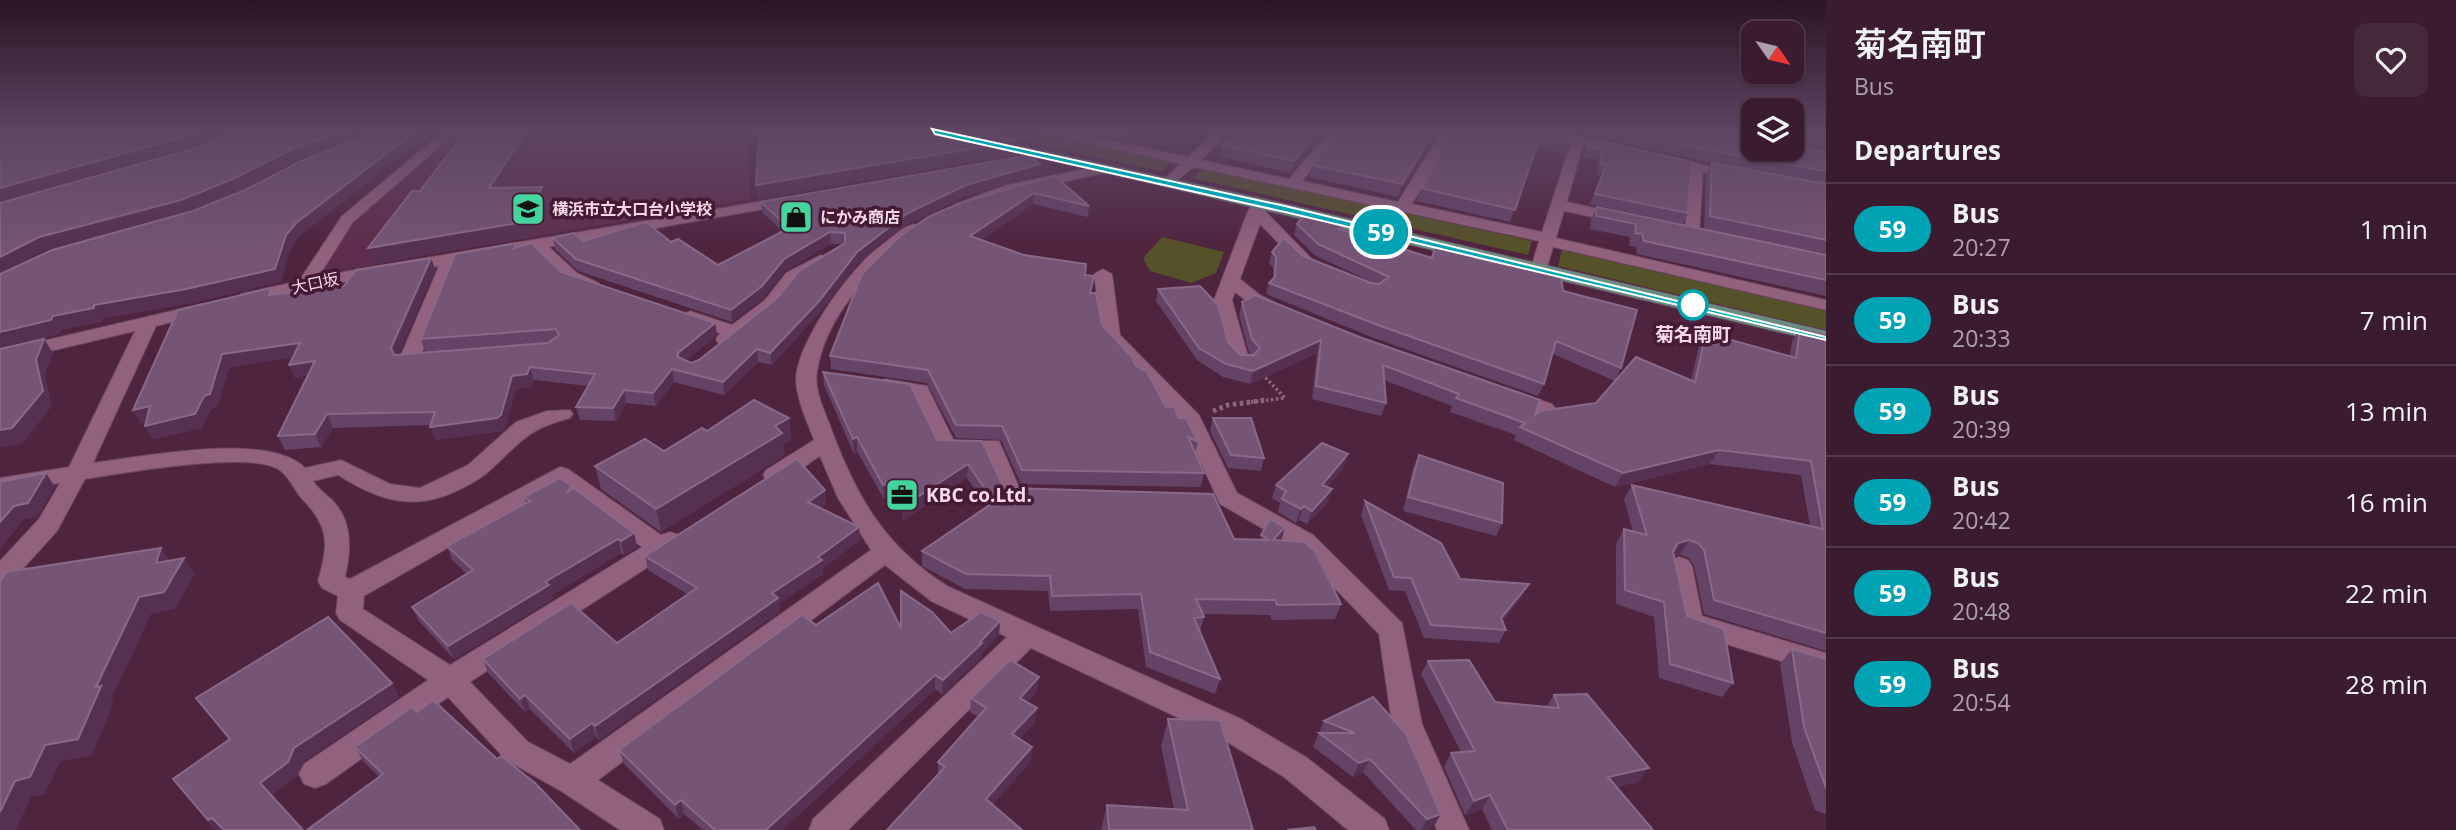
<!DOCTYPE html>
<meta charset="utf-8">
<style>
:root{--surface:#3b1b2f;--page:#46283b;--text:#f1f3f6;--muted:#aca1aa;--line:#54394b}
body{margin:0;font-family:"Open Sans","Noto Sans JP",sans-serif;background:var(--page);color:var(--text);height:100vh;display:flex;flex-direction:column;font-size:26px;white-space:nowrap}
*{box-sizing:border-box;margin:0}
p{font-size:23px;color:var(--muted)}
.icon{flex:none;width:38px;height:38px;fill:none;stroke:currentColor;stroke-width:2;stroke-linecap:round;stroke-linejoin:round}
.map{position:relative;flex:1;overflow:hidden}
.sheet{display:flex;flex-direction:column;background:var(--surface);width:630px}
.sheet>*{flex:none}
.badge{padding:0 14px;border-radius:23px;font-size:24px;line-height:46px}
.needle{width:46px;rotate:124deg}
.controls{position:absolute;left:1741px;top:21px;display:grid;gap:14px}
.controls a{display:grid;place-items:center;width:63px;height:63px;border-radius:14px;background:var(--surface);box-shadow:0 2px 5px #0004,0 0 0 2px var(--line);font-size:35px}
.map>.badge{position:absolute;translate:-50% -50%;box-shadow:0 0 0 4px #fff}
h2{padding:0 28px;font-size:26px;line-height:63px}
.round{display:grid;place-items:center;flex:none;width:74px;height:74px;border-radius:14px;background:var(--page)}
.headline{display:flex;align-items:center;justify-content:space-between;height:119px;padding:0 28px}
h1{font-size:33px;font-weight:600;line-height:52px}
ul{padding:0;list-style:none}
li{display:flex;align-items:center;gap:21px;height:91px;padding:0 28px;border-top:2px solid var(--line)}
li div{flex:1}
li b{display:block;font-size:26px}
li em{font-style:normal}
li .badge{min-width:77px;font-weight:700;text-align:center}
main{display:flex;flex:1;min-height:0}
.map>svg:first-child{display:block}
</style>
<main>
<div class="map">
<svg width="1826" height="830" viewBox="0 0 1826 830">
<rect width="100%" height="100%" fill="#4f243f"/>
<!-- built -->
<path fill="#5e2d4b" d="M454,131H747L751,199L322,274L351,220L434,157Z"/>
<!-- green -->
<g fill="#555129">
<path d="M976,131H1033L1173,160L1162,171Z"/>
<path d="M1203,168L1532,241L1528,255L1192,178Z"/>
<path d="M1162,237L1224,252L1216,273L1191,283L1150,271L1143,258Z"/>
<path d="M1562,250L1826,311V330L1558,266Z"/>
</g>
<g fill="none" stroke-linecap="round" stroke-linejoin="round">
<defs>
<g id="minor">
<path d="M444,131H458L353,222L319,276L787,197L794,201L787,205L549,247L577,273L599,283L590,288L565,281L533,249L457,263L421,355L433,356L436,360C428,369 406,371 398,362L439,266L321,286L247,303L241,302L238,298L241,294L299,281L342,216Z"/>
<path d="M1039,131H1064L1188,157L1216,131H1230L1201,160L1289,179L1330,131H1343L1302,181L1398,202L1442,131H1455L1412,204L1542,232L1571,142L1536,131H1559L1622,148L1615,152L1583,145L1567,202L1626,215L1629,218L1621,223L1564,211L1556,238L1826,300V310L1553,247L1547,268L1539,273L1531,268L1539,241L1194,167L1168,187L1161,183L1180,164Z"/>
<path d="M1663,155L1741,174L1734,178L1703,172L1699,237L1693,239L1685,234L1689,169L1658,162V156Z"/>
<path d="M1104,165L1111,169L1109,172L1016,192L961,210L953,205L1007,185Z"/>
<path d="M1260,198L1268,203L1265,211L1312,259L1304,264L1298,263L1260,224L1240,279L1260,295L1286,308L1277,313C1261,309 1248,303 1235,292L1232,300L1247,353L1254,361L1244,367L1237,365L1228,354L1214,300L1248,211L1255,200Z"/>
<path d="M914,224L922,229L920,232C874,266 827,312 817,371C814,389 823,407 829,423C855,494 883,546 949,587L1241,719L1306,757L1385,819L1389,830H1348L1284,777L1219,737L1031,648L848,830H809L813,819L1007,637L931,601L885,565L598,780L660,819L664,830H620L561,791L506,760L448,697L326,784L315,788L304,784L299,774L304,764L428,680L340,620L336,613L338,596L322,588L318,581C328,546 330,529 305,502C294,492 291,477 278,469C248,451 123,473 85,479L57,531L9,584L0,586V561L39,519L60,483L0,494V478L69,467L135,331L0,363V351L202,304L208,305L211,309L208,313L156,326L93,463C142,457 269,431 305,468L341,460L390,484L420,488L468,465L516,422L547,411L570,410L573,414L570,418C524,430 520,444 487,473C477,481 465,487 454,492C411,512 376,499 338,475L313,481C318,489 326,494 333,501C353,522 351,551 345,577L350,579L560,467L568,469L661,535L670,532L679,535L682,541L679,547L470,682L528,742L570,764L871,550L838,498L820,456C804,466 785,485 766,480L763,475L766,470L814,440C807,421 796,399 796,378C798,335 872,235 914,224ZM559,484L642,547L450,665L363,609L364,596Z"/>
<path d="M821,255L829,260L827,264L798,281L777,308L732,343H718L716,339L720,333L684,320L681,316L690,311L732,325L765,300L786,273Z"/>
<path d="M1103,269L1112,274L1120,335L1199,415L1237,493L1313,535L1402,623L1422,724L1469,830H1437L1392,724L1379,634L1295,547L1220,504L1182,422L1102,336L1094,274Z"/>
<path d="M885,379L927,386L954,441H999L1019,487L1040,490L1044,495L1040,500H1003L983,453H939L912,395L878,389L875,385Z"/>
<path d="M1511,390L1552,404L1555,408L1545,414L1504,400L1501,396Z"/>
<path d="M1679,557L1688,560L1692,566L1702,616L1826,653V675L1680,630L1666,566L1670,560Z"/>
</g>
<path id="major" d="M929,131H953L1260,198L1826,331V343Z"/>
</defs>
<!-- minor casing -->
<use href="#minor" stroke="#6a445d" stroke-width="2"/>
<!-- major casing -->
<use href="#major" stroke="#6a445d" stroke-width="2"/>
<!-- path-far1 -->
<path stroke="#8c667d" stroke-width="3.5" stroke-dasharray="2.5 2.5" stroke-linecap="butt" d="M1251,402L1285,398L1262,374"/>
<!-- path -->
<path stroke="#8c667d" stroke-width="5" stroke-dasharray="3.5 3.5" stroke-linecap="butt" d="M1213,411L1228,405L1266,400"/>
<!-- minor -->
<use href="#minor" fill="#92617e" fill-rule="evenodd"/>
<!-- major -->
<use href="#major" fill="#698a7f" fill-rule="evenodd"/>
</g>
<!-- wall -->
<g fill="#654367">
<path d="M759,131H998V137L1016,154L758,199L756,185Z"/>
<path d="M1076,131H1131L1123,141Z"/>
<path d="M1237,131H1326L1291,173L1220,157L1222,145Z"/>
<path d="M1439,131L1398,197L1309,177L1312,165Z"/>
<path d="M1455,131H1569L1570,141L1565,153L1540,148L1537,154L1534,153L1510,222L1417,201L1421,188Z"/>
<path d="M1571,131H1713L1754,140L1826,152V254L1704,229L1706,175L1712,163Z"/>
<path d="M1717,131H1754V139Z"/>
<path d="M1792,131H1826V151L1792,145Z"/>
<path d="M1589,138L1688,213L1683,224L1590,204L1602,175H1597L1598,159L1583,156Z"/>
<path d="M1039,174L965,196L908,224L857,264L820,312L772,365L758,362L724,395L674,382L656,406L626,403L616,421L580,420L576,407L588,386L534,380L531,387L516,389L505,428L502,431L435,440L431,425L333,428L321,447L285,450L278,436L308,375L295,378L289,365L293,357L229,367L217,407L211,409L202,428L153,439L145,426L146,422L141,423L133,410L274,294L344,286L431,258L435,269L398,355L425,352L421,339L517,243L518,247L561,272L715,323L717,335L686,360L691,363L699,360L777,298L843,244H831L785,271L763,298L732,322L578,271L555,249L553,238L583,241L671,242L718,265L782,231L762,212L761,202Z"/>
<path d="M1055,176L1089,206L1088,217L1033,204L981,240L1085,275L1102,325L1135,365L1166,407L1179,418L1198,442L1195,454L1204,473L1201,487L1021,484L1001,440L956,438L927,383L831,369L830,356Z"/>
<path d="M1597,207L1826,255V296L1637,254L1636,247L1629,246L1630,237L1590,229L1591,219Z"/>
<path d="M1297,224L1343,225L1342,230L1431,257L1435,247L1475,258L1563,291L1621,368L1615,381L1553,354L1544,384L1538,396L1374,338L1266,294L1269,283L1273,279V268L1269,263L1272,252L1303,256L1374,283L1314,255L1294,235Z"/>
<path d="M1158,289L1228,342L1240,355H1252L1249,352L1239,315L1242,302L1535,415L1596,403L1691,380L1699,346L1706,333L1790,356L1792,341L1800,329L1826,335V651L1704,614L1694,565L1689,558L1680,555L1674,556L1687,616L1733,683L1722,697L1659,678L1654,617L1616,604V544L1624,529L1633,532L1624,499L1632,485L1810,526L1801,475L1710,464L1615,487L1514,440L1516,435L1450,412L1452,406L1384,380L1386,403L1381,416L1312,399L1317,353L1250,384L1223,377L1197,360L1156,301Z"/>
<path d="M823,372L937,440L1004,488L1234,539L1260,540L1261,535L1281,541L1341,604L1335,619L1272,620L1270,615L1202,614L1204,617L1200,632L1220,679L1215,694L1146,667L1138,609L1050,611L1048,591L965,589L922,566V551L987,507L967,478L902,521V494L884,499L857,451L854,454L824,385Z"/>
<path d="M789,418L791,440L783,445L784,456L661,532L601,489L595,466L664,451L707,431Z"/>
<path d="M1213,418L1264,458L1261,471L1228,468L1210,431Z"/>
<path d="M1348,454L1344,467L1327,487L1332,489L1327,503L1307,524L1299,520L1296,523L1278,512L1280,503L1272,498L1276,485Z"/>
<path d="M1419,455L1502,523L1496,536L1403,511L1413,468Z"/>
<path d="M571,486L572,490L634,533L637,547L624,555L621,553L552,595L553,599L454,659L419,621L412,607L467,574L452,560L447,546L526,503L524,497Z"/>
<path d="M825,490L826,504L820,508L859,527L860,540L823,568V574L779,603L780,611L599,740L596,737L574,753L530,709L525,712L488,673L483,659L617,643L687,594L648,570L645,556Z"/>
<path d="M1365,501L1460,579L1529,584L1522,597L1503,621L1506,630L1499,643L1424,638L1405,591L1389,590L1361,515Z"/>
<path d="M1000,621L999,634L982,653V657L942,694L935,689L782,830H703L684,814L679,819L624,764L619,750L816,625L951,633Z"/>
<path d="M1792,649L1826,659V814L1815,810L1792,742L1780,664Z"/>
<path d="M1428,661L1495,702L1546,707L1554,695L1638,782L1616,787L1653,830H1492L1482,809L1465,815L1444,767L1451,753L1461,752L1421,674Z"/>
<path d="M1039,677L1037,691L1027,703L1035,722L1020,738L1031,761L992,805L938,775V762L978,717L970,712L971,698Z"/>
<path d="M392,683L399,697L303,762L297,776L271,795L303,830H215L173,779L229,740L196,698Z"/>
<path d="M1373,697L1433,828L1427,830H1416L1363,772L1353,777L1313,747L1324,721Z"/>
<path d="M417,712L497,759L379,777L363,761L355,747Z"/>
<path d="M1168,719L1253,830H1101L1107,805L1174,809L1161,746Z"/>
</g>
<!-- shaded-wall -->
<g fill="#563051">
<path d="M202,131H221L218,136L203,145L0,202V188Z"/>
<path d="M347,131H386L298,159L238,192L187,213L46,250L0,274V257L39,237L294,148Z"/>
<path d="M416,131H434L301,235L291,248L281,282L193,303L102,319V322L61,330L60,334L0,349V332L53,316L94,305L286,235L296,223Z"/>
<path d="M527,131H539L493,204L489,188Z"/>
<path d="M1124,131H1131L1123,141Z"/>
<path d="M1320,131H1326L1291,173L1294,161Z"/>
<path d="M1435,131H1439L1398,197L1402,184Z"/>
<path d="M1017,141L1016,154L758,199L756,185Z"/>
<path d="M1040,164L1039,174L965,196L908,224L857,264L820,312L772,365L770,353L857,252L908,213L966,185Z"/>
<path d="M542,187L546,202L528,238L374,264L368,248Z"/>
<path d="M1034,193L1033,204L969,248L970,236Z"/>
<path d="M830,232L831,244L785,271L763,298L732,322L731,310L784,259Z"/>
<path d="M431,258L435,269L396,361L391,348Z"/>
<path d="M715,323L717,335L680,365L678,353Z"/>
<path d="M44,339L53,353L45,375L52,406L23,443L0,448V430Z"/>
<path d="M1321,340L1317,353L1250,384L1253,371Z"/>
<path d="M300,343L306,356L229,367L217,407L211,409L202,428L153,439L145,426L222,354Z"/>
<path d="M757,349L758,362L724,395L723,382Z"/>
<path d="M315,361L320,373L295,378L289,365Z"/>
<path d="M530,367L534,380L531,387L516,389L505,428L502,431L435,440L430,427L512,376Z"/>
<path d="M672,369L674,382L656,406L653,393Z"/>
<path d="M624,390L626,403L616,421L613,408Z"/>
<path d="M150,406L157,419L141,423L133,410Z"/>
<path d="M327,414L333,428L321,447L315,434Z"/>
<path d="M789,418L791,440L783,445L784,456L661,532L656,509L775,426Z"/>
<path d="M857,437V451L854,454L853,439Z"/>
<path d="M1719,450L1710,464L1615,487L1623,473Z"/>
<path d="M1348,454L1344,467L1318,498L1322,485Z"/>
<path d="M968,464L967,478L902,521V507Z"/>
<path d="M46,473L55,487L37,517L24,519L0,549V522L14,506Z"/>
<path d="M903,479V494L884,499L883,485Z"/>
<path d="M1332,489L1327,503L1307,524L1312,511Z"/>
<path d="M825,490L826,504L810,516L808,502Z"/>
<path d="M1304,506L1299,520L1296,523L1301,509Z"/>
<path d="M859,527L860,540L823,568V574L779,603L780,611L599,740L595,726Z"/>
<path d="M1285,527L1281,542L1273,540Z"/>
<path d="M634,533L637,547L624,555L621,541Z"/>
<path d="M618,539L621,553L552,595L553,599L454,659L448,646L545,582Z"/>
<path d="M1689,540L1680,555L1669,558L1678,543Z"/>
<path d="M161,548L172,564L156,563Z"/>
<path d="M184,558L195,574L175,609L151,614L111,700L114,703L92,755L60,762L45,794L31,797L16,830H0V812L15,781L96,687L139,597Z"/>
<path d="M1529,584L1522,597L1494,632L1501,618Z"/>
<path d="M1000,621L999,634L982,653V657L942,694L943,680Z"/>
<path d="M935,675V689L782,830H766Z"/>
<path d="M1039,677L1037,691L1019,712L1020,698Z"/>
<path d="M392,683L399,697L303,762L297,776L269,796L260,783L294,748Z"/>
<path d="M525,695L530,709L525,712L520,699Z"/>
<path d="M1037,708L1035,722L1011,747L1012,734Z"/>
<path d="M592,723L596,737L574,753L570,739Z"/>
<path d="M1032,747L1031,761L985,813L986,799Z"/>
<path d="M1370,759L1363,772L1353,777L1359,763Z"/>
<path d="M1649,768L1638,782L1598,791L1608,777Z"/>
<path d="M1490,795L1482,809L1465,815L1474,801Z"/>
<path d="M681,800L684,814L679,819L675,805Z"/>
<path d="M1441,814L1433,828L1427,830H1421L1427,819Z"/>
<path d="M212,818L222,830H215L208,820Z"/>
</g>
<!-- building -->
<g fill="#755475" stroke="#896987" stroke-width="2">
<path d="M0,131H202L198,133L0,188Z"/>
<path d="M228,131H301L303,133L315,132L316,131H347L294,148L233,179L181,200L39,237L0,257V203L210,144L227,133Z"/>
<path d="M382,131H416L296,223L286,235L275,269L186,289L94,305V308L53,316L51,320L0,332V274L52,250L193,211L245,190L305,159Z"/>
<path d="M466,131H527L489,188L542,187L524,222L368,248L412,191H420Z"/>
<path d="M759,131H974L1017,141L756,185Z"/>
<path d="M1237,131H1320L1294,161L1222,145Z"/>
<path d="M1340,131H1435L1402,184L1312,165Z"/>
<path d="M1455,131H1569L1572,132L1570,141L1544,136L1542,142H1538L1515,210L1421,188Z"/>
<path d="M1625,131H1713L1754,140V149H1792V146L1826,152V171L1702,149Z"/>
<path d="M1792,131H1826V139L1798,134H1792Z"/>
<path d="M1589,138L1691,162L1688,213L1595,194L1606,165L1601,164L1602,149L1587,146Z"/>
<path d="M1030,155L1040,164L966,185L908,213L857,252L820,300L770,353L757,349L723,382L672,369L653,393L624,390L613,408L576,407L595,374L530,367L527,374L512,376L501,415L497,418L430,427L435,412L327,414L315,434L278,436L315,361L289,365L300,343L222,354L210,394L204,396L195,414L145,426L150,406L133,410L178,310L271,288L269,295L344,286L356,270L431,258L391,348L394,355L548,343L559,335L556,329L421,339L455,254L517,243L514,248L532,243L561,272L715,323L678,353V357L691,363L699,360L777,298L799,271L845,243V233L830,232L784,259L762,286L731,310L576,259L553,238L574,233L583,241L646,222L671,242L678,239L718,265L789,228L761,202Z"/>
<path d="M1712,163L1826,184V240L1710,216Z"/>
<path d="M1055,176L1089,206L1034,193L970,236L1024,255L1086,264L1085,275L1094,276L1090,293H1096L1102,325L1132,357L1135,365L1147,372L1166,407H1174L1179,418H1186L1198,442L1188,437L1204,473L1022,470L1002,426L956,425L928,370L830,356L862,274L900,236L930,216L963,202Z"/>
<path d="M1597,207L1826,255V280L1644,241L1642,234L1635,233L1636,224L1596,216Z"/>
<path d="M1305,215L1343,225L1339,229L1432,258L1435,247L1476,254L1474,258L1561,277L1563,291L1637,310L1621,368L1556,341L1544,384L1378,325L1269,283L1275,277L1276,257L1272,252L1284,238L1303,256L1371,283L1379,284L1389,277L1318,244L1297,224Z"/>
<path d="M1200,286L1218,305L1228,342L1240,355H1254L1260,348L1252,339L1242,302L1255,295L1362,338L1540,400L1535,415L1540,411L1596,403L1636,357L1695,382L1706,333L1796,358L1800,329L1826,335V633L1714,600L1704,550L1698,543L1689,540L1678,543L1673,552L1687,616L1724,629L1733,683L1670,664L1664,602L1625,590L1624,529L1647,535L1632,485L1823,529L1811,461L1719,450L1623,473L1520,427L1525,423L1456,398L1459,394L1383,365L1386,403L1316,386L1321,340L1253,371L1226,364L1199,348L1158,289Z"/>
<path d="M44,339L36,360L43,391L12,428L0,430V349Z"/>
<path d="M823,372L910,384L937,440L982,441L1004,488L1213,494L1234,539L1269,540L1261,535L1270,519L1285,527L1273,540L1305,542L1315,551L1341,604L1277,605L1275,600L1196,599L1204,617L1194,618L1220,679L1150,652L1141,594L1052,596L1050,576L966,574L922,551L994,502L968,464L902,507L903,479L883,485L857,437L853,439Z"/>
<path d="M754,400L789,418L775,426L782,433L656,509L595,466L645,439L664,451L702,428L707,431Z"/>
<path d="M1213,418H1251L1264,458L1231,455Z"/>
<path d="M1322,443L1348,454L1322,485L1332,489L1312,511L1304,506L1301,509L1282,499L1286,491L1276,485Z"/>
<path d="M1419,455L1503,483L1502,523L1408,497Z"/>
<path d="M797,459L825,490L808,502L859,527L818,557L822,560L772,593L778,598L595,726L592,723L570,739L525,695L520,699L483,659L571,603L617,643L697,588L645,556Z"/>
<path d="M46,473L28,503L14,506L0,522V482Z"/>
<path d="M560,478L571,486L568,492L574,488L634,533L621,541L618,539L545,582L549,585L448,646L412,607L473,570L447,546L530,501L524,497Z"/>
<path d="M1365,501L1441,543L1460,579L1529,584L1501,618L1506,630L1431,625L1411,578L1394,577Z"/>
<path d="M161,548L156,563L184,558L164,592L139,597L96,687L101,686L78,739L45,745L30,777L15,781L0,812V582L6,572Z"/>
<path d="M878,583L901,628V591L932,612L951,633L981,612L1000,621L980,642L982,643L943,680L935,675L766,830H715L681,800L675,805L619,750L802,615L816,625Z"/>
<path d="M328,617L392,683L294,748L288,762L260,783L303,830H224L212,818L208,820L173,779L230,739L196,698Z"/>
<path d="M1792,649L1826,659V788L1804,727Z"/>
<path d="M1010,660L1039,677L1020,698L1037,708L1012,734L1032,747L986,799L1022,830H887L945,767L938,762L986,708L971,698Z"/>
<path d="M1469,660L1495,702L1559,708L1554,695L1587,694L1649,768L1608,777L1653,830H1508L1490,795L1474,801L1451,753L1475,751L1428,661Z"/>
<path d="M1373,697L1406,734L1441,814L1427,819L1370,759L1359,763L1319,733H1355L1324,721Z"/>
<path d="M433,700L497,759L501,756L535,783L580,830H307L383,774L355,747L412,707L417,712Z"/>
<path d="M1168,719L1220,720L1253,830H1109L1107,805L1188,810Z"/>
<path d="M1314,827L1316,830H1287Z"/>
</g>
<!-- sky -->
<linearGradient id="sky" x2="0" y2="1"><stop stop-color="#2b1423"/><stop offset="0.53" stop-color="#5d4563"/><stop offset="1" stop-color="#5d4563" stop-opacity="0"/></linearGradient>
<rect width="1826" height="247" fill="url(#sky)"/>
<!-- line -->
<path fill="#00a3b4" stroke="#fff" stroke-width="2" d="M932,129L1285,206L1826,337V340L1285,212L935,134Z"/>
<!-- icons -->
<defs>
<symbol id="school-square" viewBox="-11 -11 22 22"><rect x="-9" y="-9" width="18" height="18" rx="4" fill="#46d49e" stroke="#441a35"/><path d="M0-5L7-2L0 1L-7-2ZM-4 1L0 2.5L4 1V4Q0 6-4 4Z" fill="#111"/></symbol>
<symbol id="shop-square" viewBox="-11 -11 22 22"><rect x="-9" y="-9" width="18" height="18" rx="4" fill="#46d49e" stroke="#441a35"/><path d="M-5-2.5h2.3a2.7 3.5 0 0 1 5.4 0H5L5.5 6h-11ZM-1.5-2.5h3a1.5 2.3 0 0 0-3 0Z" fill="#111"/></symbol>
<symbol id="office-square" viewBox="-11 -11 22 22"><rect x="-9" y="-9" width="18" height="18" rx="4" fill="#46d49e" stroke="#441a35"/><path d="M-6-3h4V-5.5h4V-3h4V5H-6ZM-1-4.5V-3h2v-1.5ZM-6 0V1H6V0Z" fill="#111"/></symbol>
</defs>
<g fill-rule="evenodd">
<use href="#school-square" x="509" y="190" width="38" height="38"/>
<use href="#shop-square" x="777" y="198" width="38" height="38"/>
<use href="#office-square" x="883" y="476" width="38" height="38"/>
</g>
<!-- markers -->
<circle fill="#fff" stroke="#00a3b4" stroke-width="3.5" cx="1693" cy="305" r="14"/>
<g text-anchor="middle" stroke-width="7" stroke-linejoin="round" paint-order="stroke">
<!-- far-poi labels -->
<g font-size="16" font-weight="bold" fill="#f7daea" stroke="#441a35" text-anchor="start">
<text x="552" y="215">横浜市立大口台小学校</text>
<text x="820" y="223">にかみ商店</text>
</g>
<!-- far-street labels -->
<g font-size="16" fill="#f7daea" stroke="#441a35">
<text transform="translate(315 283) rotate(-12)" y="6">大口坂</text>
</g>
<!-- stop labels -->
<g font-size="19" font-weight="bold" fill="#f7daea" stroke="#441a35">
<text x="1693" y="341">菊名南町</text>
</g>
<!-- poi labels -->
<g font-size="19" font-weight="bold" fill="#f7daea" stroke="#441a35" text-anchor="start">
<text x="926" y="502">KBC co.Ltd.</text>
</g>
</g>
</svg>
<div class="controls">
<a><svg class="needle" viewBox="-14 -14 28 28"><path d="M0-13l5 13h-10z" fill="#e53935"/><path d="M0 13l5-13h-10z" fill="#aca1aa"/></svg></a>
<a><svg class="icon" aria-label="layers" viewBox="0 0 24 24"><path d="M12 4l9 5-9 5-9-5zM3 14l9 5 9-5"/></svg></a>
</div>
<b class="badge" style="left:1381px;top:232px;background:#00a3b4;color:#fff">59</b>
</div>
<section class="sheet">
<div class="headline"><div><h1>菊名南町</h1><p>Bus</p></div><a class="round"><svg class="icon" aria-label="heart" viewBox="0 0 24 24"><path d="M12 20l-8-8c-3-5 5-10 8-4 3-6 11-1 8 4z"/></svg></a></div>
<h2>Departures</h2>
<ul>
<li><span class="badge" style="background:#00a3b4;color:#fff">59</span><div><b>Bus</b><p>20:27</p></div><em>1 min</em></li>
<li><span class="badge" style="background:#00a3b4;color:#fff">59</span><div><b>Bus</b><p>20:33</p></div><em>7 min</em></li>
<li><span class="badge" style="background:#00a3b4;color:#fff">59</span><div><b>Bus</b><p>20:39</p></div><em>13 min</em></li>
<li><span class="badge" style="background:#00a3b4;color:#fff">59</span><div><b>Bus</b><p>20:42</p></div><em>16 min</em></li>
<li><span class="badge" style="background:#00a3b4;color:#fff">59</span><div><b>Bus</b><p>20:48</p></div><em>22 min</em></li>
<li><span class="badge" style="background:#00a3b4;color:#fff">59</span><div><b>Bus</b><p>20:54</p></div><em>28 min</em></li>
</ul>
</section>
</main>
